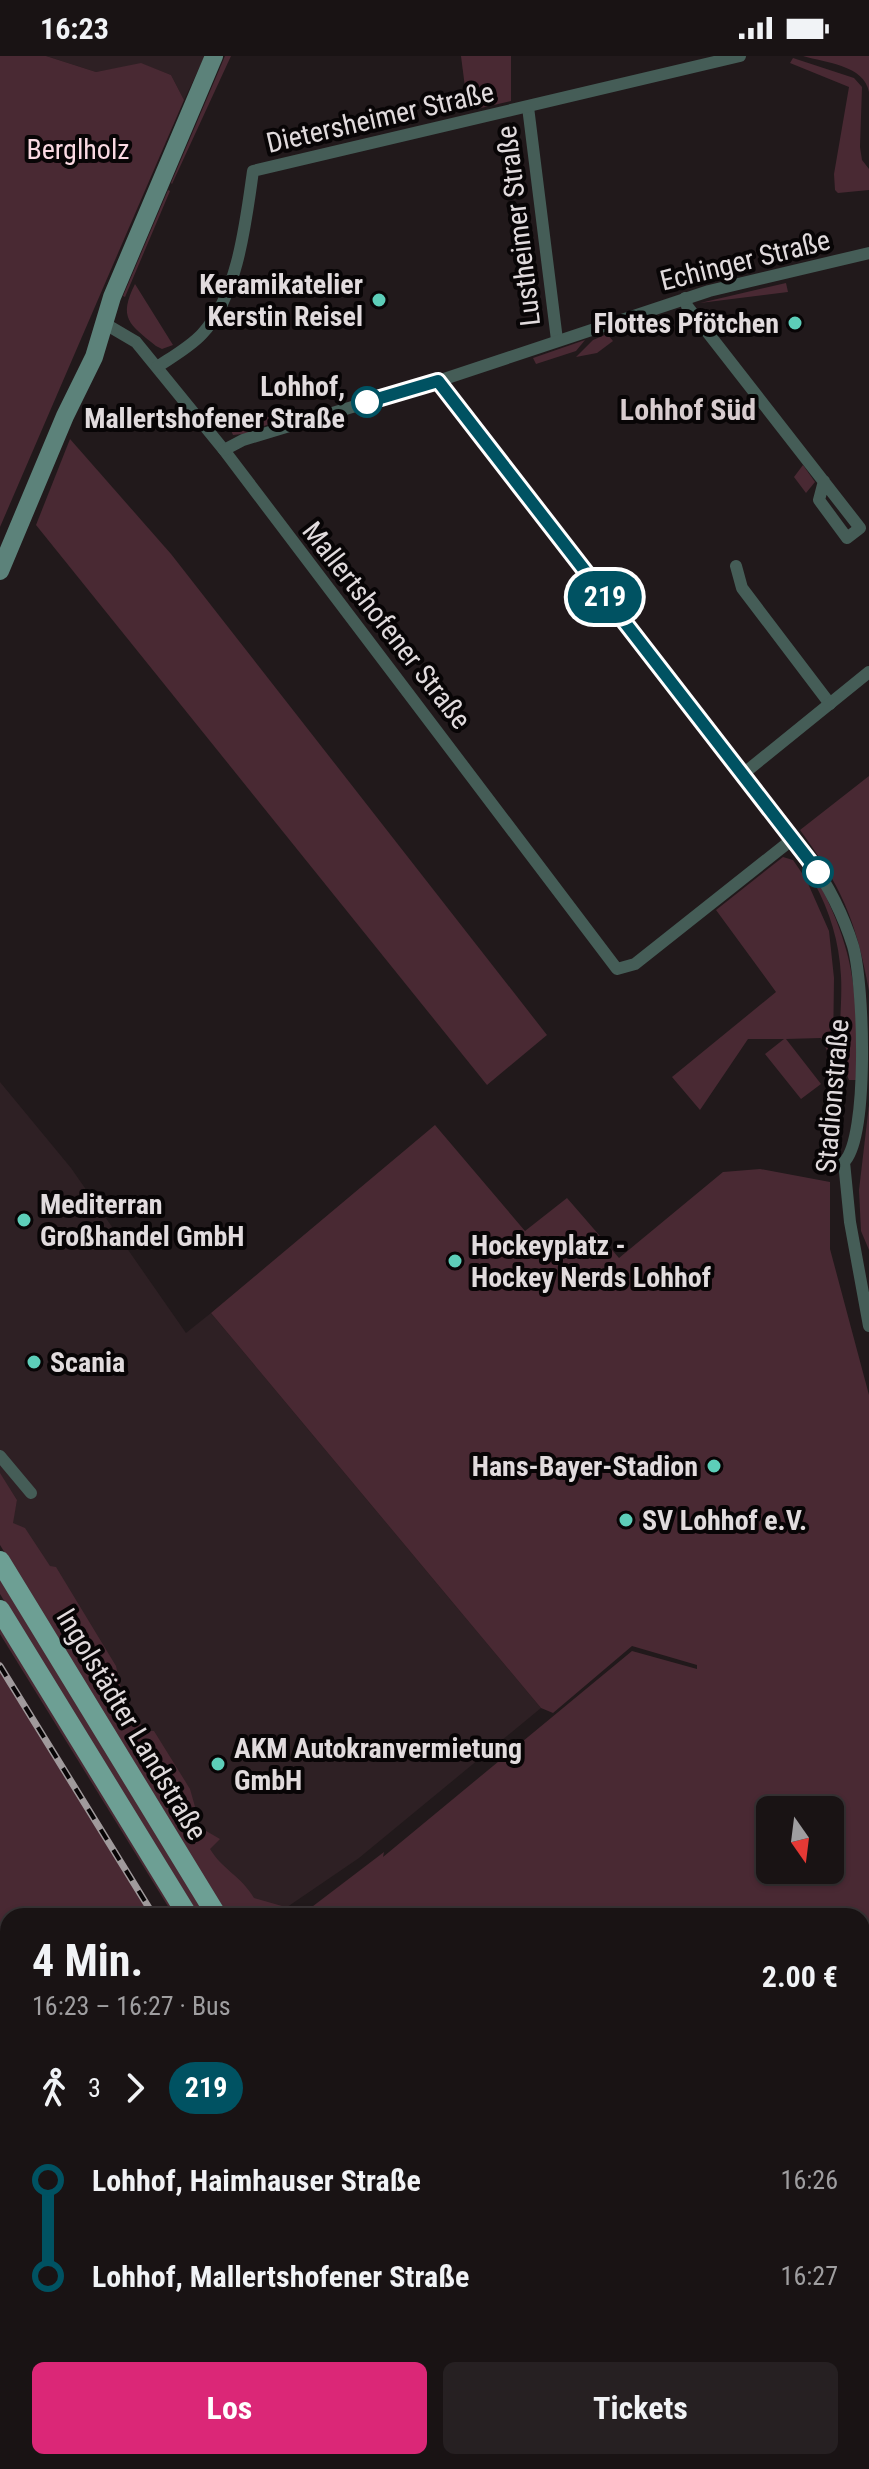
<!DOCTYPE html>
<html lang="de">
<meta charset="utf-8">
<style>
:root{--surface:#191314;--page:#262022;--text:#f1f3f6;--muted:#9f9ea0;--line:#373234;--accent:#db2777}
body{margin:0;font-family:"Roboto Condensed",sans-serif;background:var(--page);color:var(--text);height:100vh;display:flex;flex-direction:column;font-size:30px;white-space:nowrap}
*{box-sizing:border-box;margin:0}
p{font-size:26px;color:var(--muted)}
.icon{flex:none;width:44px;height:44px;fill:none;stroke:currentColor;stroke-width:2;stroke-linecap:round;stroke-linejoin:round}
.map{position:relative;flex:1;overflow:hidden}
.side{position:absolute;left:0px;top:1852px;width:870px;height:562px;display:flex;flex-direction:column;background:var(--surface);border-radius:24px 24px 0 0;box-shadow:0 2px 6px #0004,0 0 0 2px var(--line)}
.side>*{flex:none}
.badge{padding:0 16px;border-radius:26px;font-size:28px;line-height:52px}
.needle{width:52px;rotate:166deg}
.fabs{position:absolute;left:756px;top:1740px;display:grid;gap:16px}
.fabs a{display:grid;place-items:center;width:88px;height:88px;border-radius:12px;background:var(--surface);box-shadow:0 2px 6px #0004,0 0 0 2px var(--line);font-size:40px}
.map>.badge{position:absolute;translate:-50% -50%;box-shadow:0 0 0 4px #fff}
.legs{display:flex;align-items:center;gap:12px;height:88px;padding:0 32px;font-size:26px}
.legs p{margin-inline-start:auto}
.head{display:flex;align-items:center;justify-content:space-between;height:136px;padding:0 32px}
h1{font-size:44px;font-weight:700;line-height:60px}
.action{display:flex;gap:16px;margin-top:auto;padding:16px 32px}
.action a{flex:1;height:92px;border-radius:12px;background:var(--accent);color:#fff;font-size:32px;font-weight:700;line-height:92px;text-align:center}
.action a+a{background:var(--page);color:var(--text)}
ul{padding:0 32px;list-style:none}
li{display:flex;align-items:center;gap:28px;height:96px;font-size:30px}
li i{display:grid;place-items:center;width:12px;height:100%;margin:0 10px;background:currentColor}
li i::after{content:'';width:20px;height:20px;margin:-10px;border:6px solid;border-radius:50%;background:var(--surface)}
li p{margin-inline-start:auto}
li:first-child i{background:linear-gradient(#0000 50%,currentColor 0)}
li:last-child i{background:linear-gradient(currentColor 50%,#0000 0)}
.status{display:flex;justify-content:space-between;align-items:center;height:56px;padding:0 40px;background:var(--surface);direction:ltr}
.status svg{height:22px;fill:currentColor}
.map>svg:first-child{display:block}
</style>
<div class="status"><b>16:23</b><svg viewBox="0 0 49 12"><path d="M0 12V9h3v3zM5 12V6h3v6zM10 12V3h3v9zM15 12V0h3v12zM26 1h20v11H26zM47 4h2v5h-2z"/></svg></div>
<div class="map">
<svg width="869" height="2413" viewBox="0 0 869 2413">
<rect width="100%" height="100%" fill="#21191b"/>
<!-- built -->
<g fill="#2e2024">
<path d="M46,0H205L184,44L171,19L142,8L96,16Z"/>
<path d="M0,1026L71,1112L186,1277L211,1257L541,1652L359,1802L274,1860H248L12,1467L17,1444L0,1418Z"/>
<path d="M590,2406H653L652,2413H593Z"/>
</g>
<!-- green -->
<g fill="#492933" fill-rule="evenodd">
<path d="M0,0H46L96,16L141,7L171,19L184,44L0,471Z"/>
<path d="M225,0H231L172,128L171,127Z"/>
<path d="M461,0H511V45L468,55Z"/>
<path d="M803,0H869V36C864,9 826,7 803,0Z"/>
<path d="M793,2L854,22L862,31L860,91L862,104L869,113V134L838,137L835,134L834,118L849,31L790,7Z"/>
<path d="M168,134L170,135L125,241L123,240Z"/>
<path d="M786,227L788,236L700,247Z"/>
<path d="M135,228L173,289L162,293L156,290C129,268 118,262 135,228Z"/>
<path d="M607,278L613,285L597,297L576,301L593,284Z"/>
<path d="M585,284L576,295L536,308L533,302Z"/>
<path d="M291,354L293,360L255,373L251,377L233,379L230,372Z"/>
<path d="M70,383L171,498L547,979L487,1029L36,469Z"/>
<path d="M803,409L815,426L806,437L794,421Z"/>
<path d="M869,720V935C856,862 840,829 800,774Z"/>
<path d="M783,801L793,804L806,823L829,875L834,922L833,996L829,999L821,982L786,983L821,1028L801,1043L765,998L784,983H748L700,1054L672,1021L776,936L716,854Z"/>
<path d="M817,823C858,901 856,939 858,1024H849C834,987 843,958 841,920C839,885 830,856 814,826Z"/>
<path d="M869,1049V1194L861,1175L859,1134Z"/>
<path d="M435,1069L525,1175L567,1142L619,1202L723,1116L760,1113L830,1126V1193L869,1339V2013L862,2019V1860H300L384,1796L383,1801L632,1595L697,1613V1609L632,1590L553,1657L541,1652L211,1257ZM770,1754H830V1814H770Z"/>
<path d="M0,1417L17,1444L13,1467L25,1472L50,1510L56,1511L116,1610L123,1641L145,1675H154L190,1733L201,1772L220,1783L210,1793C222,1813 242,1821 254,1842L282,1850L285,1860H228L0,1489Z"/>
<path d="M0,1519L209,1860H198L0,1538Z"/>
<path d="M0,1567L180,1860H174L0,1578Z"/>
<path d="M0,1605L151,1860H8V2406H426L432,2413H0Z"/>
<path d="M699,2406H748L739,2413H705Z"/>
</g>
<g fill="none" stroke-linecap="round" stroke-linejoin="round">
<!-- minor -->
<g stroke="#455d57" stroke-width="12">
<path d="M528,51L557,284"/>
<path d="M685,242L687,250C745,324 803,398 860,472L847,482L819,444L824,425"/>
<path d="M102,266L136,286L224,394L617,913L635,908L794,782"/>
<path d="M157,311C172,301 190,291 202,278C238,240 246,164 253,115L740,0"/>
<path d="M438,325L809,802C828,829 843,858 853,890C864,928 869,1082 844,1106L850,1166L869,1270"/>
<path d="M224,394L243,384L438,325L709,235L869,197"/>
<path d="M736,510L742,532L830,648"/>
<path d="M743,718L869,616"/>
<path d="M0,1400L31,1437"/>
<path d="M447,2406L450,2413"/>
</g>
<!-- tertiary -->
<path stroke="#455d57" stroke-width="16" d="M660,2413L662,2406"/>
<!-- secondary -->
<g stroke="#5c827a" stroke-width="18">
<path d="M0,515L65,360L94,301L112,241L214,0"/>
<path d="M862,2045L869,2039"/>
</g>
<!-- primary -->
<g stroke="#6d9f94" stroke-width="20">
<path d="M0,1505L217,1860"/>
<path d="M0,1554L188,1860"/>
<path d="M526,2406L530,2413"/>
<path d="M555,2406L559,2413"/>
</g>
<defs>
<g id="rail">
<path d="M0,1610L154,1860"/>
<path d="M487,2406L492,2413"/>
</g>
</defs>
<!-- rail casing -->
<use href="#rail" stroke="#a09a9c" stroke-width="7"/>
<!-- rail -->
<use href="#rail" stroke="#080506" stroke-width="4" stroke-dasharray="12" stroke-linecap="butt"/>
</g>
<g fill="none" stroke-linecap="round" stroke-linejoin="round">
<defs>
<path id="line-1" d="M367,346L438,325L818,816"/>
</defs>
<!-- line-1 casing -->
<use href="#line-1" stroke="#fff" stroke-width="18"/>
<!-- line-1 -->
<use href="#line-1" stroke="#005262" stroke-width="12"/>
</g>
<!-- markers -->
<g fill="#5dceb9" stroke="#080506" stroke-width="3">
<circle cx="379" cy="244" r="8"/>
<circle cx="795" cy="267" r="8"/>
<circle cx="24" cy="1164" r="8"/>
<circle cx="455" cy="1205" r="8"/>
<circle cx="34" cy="1306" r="8"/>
<circle cx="714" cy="1410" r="8"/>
<circle cx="626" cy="1464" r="8"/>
<circle cx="218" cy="1708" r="8"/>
</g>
<g fill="#fff" stroke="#005262" stroke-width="4">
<circle cx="367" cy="346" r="14"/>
<circle cx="818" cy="816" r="14"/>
</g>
<g text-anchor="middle" stroke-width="8" stroke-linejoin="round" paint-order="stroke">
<!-- street labels -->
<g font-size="28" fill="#e1dbdd" stroke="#080506">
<text transform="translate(380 61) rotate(-13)" y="10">Dietersheimer Straße</text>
<text transform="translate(518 170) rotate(-97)" y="10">Lustheimer Straße</text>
<text transform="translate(745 204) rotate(-14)" y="10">Echinger Straße</text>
<text transform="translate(387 569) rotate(52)" y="10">Mallertshofener Straße</text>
<text transform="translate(832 1040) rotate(-85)" y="10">Stadionstraße</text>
<text transform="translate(132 1668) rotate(59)" y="10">Ingolstädter Landstraße</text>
</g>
<!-- park labels -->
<g font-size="28" fill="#fbdae3" stroke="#080506">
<text x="78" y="103">Berglholz</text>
</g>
<!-- poi labels -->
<g font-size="28" font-weight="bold" fill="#e1dbdd" stroke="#080506" text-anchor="start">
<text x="363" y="238" text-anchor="end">Keramikatelier<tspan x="363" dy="32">Kerstin Reisel</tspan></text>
<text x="779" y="277" text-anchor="end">Flottes Pfötchen</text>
<text x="40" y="1158">Mediterran<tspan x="40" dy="32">Großhandel GmbH</tspan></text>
<text x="471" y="1199">Hockeyplatz -<tspan x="471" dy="32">Hockey Nerds Lohhof</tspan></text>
<text x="50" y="1316">Scania</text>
<text x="698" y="1420" text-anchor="end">Hans-Bayer-Stadion</text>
<text x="642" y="1474">SV Lohhof e.V.</text>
<text x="234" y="1702">AKM Autokranvermietung<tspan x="234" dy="32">GmbH</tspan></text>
</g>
<!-- stop labels -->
<g font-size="28" font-weight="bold" fill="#e1dbdd" stroke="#080506" text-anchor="end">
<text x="345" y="340">Lohhof,<tspan x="345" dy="32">Mallertshofener Straße</tspan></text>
</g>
<!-- neighbourhood labels -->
<g font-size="30" font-weight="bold" fill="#d8cccf" stroke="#080506">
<text x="688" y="364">Lohhof Süd</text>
</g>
</g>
</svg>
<div class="fabs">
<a><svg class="needle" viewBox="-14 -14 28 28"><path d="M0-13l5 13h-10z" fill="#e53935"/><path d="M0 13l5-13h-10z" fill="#9f9ea0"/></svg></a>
</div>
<b class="badge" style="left:605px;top:541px;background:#005262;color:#fff">219</b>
<section class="side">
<div class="head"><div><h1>4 Min.</h1><p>16:23 – 16:27 · Bus</p></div><b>2.00 €</b></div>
<div class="legs"><svg class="icon" aria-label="walk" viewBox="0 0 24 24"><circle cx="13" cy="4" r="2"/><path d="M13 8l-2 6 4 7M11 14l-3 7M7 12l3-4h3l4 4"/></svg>3<svg class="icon" aria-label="forward" viewBox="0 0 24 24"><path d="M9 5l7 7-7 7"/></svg><b class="badge" style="background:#005262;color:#fff">219</b></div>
<ul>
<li><i style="color:#005262"></i><b>Lohhof, Haimhauser Straße</b><p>16:26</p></li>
<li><i style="color:#005262"></i><b>Lohhof, Mallertshofener Straße</b><p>16:27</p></li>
</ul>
<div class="action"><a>Los</a><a>Tickets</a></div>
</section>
</div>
